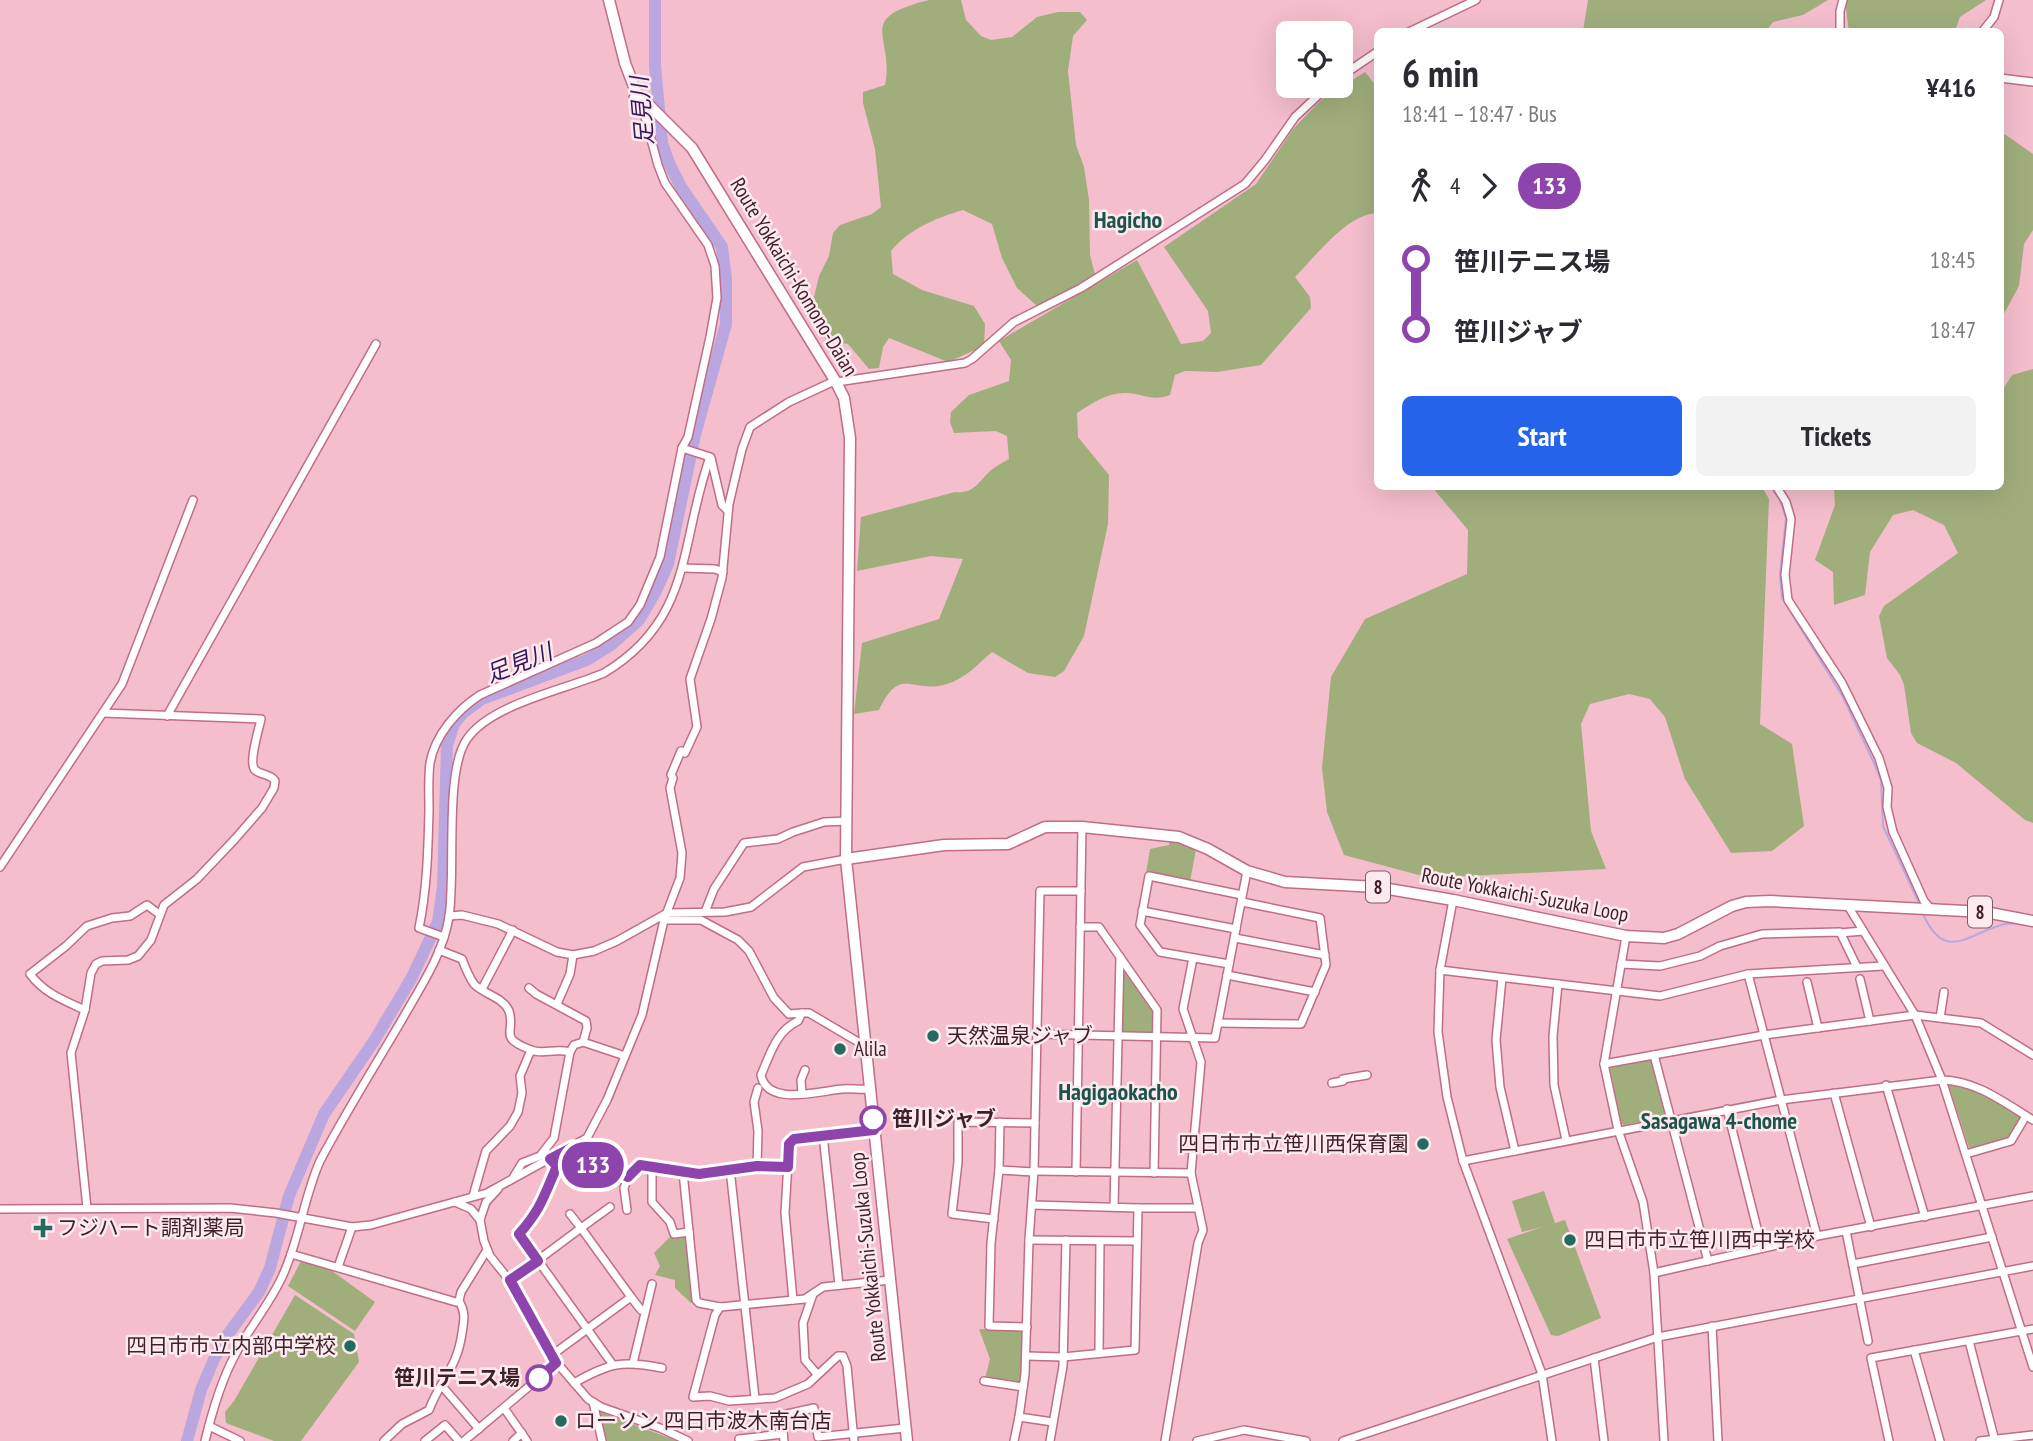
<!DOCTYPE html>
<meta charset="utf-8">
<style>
:root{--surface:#fff;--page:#f2f2f3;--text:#2b2b33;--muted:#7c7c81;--accent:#2563eb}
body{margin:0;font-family:"PT Sans Narrow","Noto Sans JP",sans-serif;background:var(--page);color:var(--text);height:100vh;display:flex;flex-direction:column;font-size:26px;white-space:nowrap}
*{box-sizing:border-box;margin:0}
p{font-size:23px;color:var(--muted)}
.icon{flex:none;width:38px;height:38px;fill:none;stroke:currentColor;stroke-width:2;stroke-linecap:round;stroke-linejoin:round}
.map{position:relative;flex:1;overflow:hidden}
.sheet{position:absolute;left:1374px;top:28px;width:630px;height:462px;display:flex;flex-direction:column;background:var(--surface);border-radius:10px;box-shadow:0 7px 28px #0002}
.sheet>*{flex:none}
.badge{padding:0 14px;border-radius:23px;font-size:24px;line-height:46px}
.fabs{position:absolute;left:1276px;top:21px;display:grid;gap:14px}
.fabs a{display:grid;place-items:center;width:77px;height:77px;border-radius:10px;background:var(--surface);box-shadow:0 7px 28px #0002;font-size:35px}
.map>.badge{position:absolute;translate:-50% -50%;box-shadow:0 0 0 4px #fff}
.legs{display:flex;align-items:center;gap:10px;height:77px;padding:0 28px;font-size:23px}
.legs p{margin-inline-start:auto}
.headline{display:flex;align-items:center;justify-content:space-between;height:119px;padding:0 28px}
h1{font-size:38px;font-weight:700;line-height:52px}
.primary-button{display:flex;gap:14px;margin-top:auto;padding:14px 28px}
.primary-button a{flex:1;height:80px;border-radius:10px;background:var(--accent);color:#fff;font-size:28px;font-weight:700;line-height:80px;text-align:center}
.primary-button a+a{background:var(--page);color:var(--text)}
ul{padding:0 28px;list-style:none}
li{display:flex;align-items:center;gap:24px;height:70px;font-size:26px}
li i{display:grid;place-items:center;width:10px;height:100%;margin:0 9px;background:currentColor}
li i::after{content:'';width:18px;height:18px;margin:-9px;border:5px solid;border-radius:50%;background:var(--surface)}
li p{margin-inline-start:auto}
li:first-child i{background:linear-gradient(#0000 50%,currentColor 0)}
li:last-child i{background:linear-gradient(currentColor 50%,#0000 0)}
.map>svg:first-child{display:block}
</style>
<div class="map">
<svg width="2033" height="1441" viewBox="0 0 2033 1441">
<rect width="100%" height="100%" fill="#f4becc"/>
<!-- green -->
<g fill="#a0ae7c">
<path d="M929,0H961L966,20L981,36L991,40L1012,37L1037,17L1058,12H1080L1087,20L1073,36L1068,71L1076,145L1084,167L1089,200L1090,255L1095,275L1038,307L1017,288L1002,258L992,224L963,210C936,218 909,229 891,251L893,274L922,290L974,306L985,324L984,346L948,362L889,338L883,347L879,368L869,369L848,344L826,340L814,321V297L819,276L829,256L833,233L840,225L872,214L881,207L875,149L863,103V92L885,85C895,35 853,19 929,0Z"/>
<path d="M1588,0H1828L1803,15L1773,22L1766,31H1583Z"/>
<path d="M1838,0H1986L1960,17L1955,31L1849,32L1846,9L1841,1Z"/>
<path d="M1365,72L1377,87V213C1347,214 1315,257 1295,277L1310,297L1311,308L1261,365L1217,372L1185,371L1175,375L1170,395C1152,402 1142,393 1125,393C1106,393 1093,403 1077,413L1078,437L1109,475L1108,524L1084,636L1064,671L1055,677L1028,673L992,652C978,664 965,679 947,684C911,695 901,664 879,710L854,714L862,643L939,619L963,559L931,556L857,571L861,517L955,492C973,494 977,484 989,472C994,467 1002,463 1009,459L1007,436L996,431L954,433L950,422L951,412L969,395L1009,381L1011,360L999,341L1137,260L1181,344L1203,341L1211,333L1208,311L1164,247L1256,184L1293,129L1320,101Z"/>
<path d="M2000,131L2033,154V230L2024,244L2019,286L2000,321Z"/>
<path d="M2033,369V823L2025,820L1956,763L1917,743L1911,733L1904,685L1900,675L1887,658L1879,616L1884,606L1958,553L1944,525L1913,510L1893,515L1870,552L1865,595L1834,605L1833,572L1815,560L1835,505L1834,487L2000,486V394L2012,375Z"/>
<path d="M1432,487H1762L1769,499L1760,724L1792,744L1804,826L1772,851L1731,853L1685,779L1665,717L1650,699L1629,694L1590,704L1581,724L1591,831L1606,869L1430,878L1344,855L1327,812L1322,768L1331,677L1365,619L1467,574L1468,530Z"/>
<path d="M1170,840L1196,849L1190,882L1146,873L1150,849L1169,845Z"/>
<path d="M1126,972L1153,1011V1031L1150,1033H1123L1121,1031L1122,973Z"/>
<path d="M1650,1059L1653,1061L1667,1114L1665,1117L1624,1125L1621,1123L1610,1069L1611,1066Z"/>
<path d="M1952,1084L1982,1093L2020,1117L2021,1120L2009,1138L1972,1149L1969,1147L1949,1086Z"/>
<path d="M1544,1191L1555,1223L1565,1220L1601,1318L1558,1336L1551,1335L1507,1239L1542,1227L1522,1232L1512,1201Z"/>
<path d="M671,1236H684L685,1238L693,1302L691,1303L675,1288V1280L655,1275L660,1266L654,1253Z"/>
<path d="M301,1261L328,1268L375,1302L355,1331L288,1286Z"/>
<path d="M295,1295L354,1334L359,1362L301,1441H274L226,1423L225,1412L234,1401Z"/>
<path d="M979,1329L1021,1330L1023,1333L1021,1384L985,1379L990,1359Z"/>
<path d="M598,1411L677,1441H605Z"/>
</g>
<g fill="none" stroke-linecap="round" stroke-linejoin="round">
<!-- stream -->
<g stroke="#bba7df" stroke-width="2">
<path d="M1836,32V11L1839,0"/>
<path d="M1770,486L1780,500L1786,518L1780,575L1782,598L1843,697L1873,761L1881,780L1883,826L1920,905"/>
<path d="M1923,914C1946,965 1969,932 2005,924C2014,922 2024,925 2033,926"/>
</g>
<!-- river -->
<path stroke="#bba7df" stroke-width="12" d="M187,1441L201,1390L215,1357L226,1337L259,1292L270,1268L289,1196L324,1114L374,1041L411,979L438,922L443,887L447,745L454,724L463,713L482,699L587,660L611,645L639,620L656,591L668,564L695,435L726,324V279L722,247L681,187L669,163L662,143L655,65V0"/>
<defs>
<g id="minor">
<path d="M1409,32L1476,0"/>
<path d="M1840,32V11L1843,0"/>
<path d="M1982,32L1994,17L1999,0"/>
<path d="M1340,77L1377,52"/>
<path d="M2000,78L2033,82"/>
<path d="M682,448L710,457"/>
<path d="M711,458L722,505L728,511"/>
<path d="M1776,486L1786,502L1791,519L1785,575L1788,600L1842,683L1879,758L1888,788L1887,807L1893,832L1924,901L1931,909"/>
<path d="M683,568L715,569L723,572"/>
<path d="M167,716L376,344"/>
<path d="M0,867L122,684L193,500"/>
<path d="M1453,900L1440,970L1438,1032L1447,1097L1463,1161L1542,1374L1552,1441"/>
<path d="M1848,906L1915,1015L1942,1080L2033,1367"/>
<path d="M1142,911L1236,929"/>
<path d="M705,912L714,889L744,843L778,839L793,832L824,822L847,821"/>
<path d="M449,916L462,915L498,924L557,952L573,955L594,951L617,941L667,913L725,912L751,907L803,867L846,859"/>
<path d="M664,920H701L738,940L749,951L774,998L789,1014L802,1013"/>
<path d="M1080,927H1099L1157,1010L1154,1173"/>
<path d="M1840,933L1863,931"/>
<path d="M1626,936L1604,1064L1618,1130L1643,1202L1654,1273L1664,1441"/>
<path d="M444,937L419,928C427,890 428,850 429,811C429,795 428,778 430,763C435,735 457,710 480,695L596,643L628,622L640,605L660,557L682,448L688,437L710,337L717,298L715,266L708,245L665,183L658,165L645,117L633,98L636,92"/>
<path d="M1235,938L1325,955"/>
<path d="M439,950L462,959C465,967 469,977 474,984C483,994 503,997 509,1011C516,1033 497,1037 531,1050L520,1076L522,1093L518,1112L510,1126L486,1151L473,1196"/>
<path d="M1229,964L1160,952L1140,925L1149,876L1242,895"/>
<path d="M1621,964L1660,966L1700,956L1720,946L1762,934L1840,932L1857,967"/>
<path d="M1440,970L1660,996L1748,974L1883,966"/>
<path d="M1748,974L1817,1236"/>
<path d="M1227,975L1315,992"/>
<path d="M1502,978L1496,1040L1500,1087L1515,1151"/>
<path d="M1860,979L1870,1021"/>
<path d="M1807,982L1818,1028"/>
<path d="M1558,984L1553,1036L1554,1085L1566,1140"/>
<path d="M529,988L536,994L586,1021L587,1028L583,1042"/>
<path d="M482,989L513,930"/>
<path d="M557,1004L570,974L573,955"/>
<path d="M85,1010C63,1000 44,993 30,974L66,946L87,926L112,918L130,916L147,905L159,914"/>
<path d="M1940,1018L1944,992"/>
<path d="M1218,1023L1301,1024L1326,965L1320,918L1242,902"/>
<path d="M1037,1034L1215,1038L1247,871"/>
<path d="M865,1046L809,1013H802L798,1021C776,1031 770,1055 761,1075C767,1107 819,1091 842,1089C851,1088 860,1090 870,1089"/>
<path d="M531,1050C542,1055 555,1048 570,1052"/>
<path d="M1654,1055L1708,1261"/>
<path d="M1604,1064L1764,1035L1915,1015L1981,1023L2033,1055"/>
<path d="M1343,1079L1367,1075"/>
<path d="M1332,1083L1343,1081"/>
<path d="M1886,1085L1925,1217"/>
<path d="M1834,1093L1871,1227"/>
<path d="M802,1094L801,1080L805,1070"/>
<path d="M1727,1109L1762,1248"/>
<path d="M823,1135L839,1285"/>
<path d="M573,1147C591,1171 605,1166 628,1177L640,1165L652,1167"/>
<path d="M1966,1154L2011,1141L2026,1116"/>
<path d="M550,1159L557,1166C544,1196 541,1209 519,1234L613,1365"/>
<path d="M1463,1161L1781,1100L1942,1080C1977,1081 2003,1102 2033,1120"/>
<path d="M757,1166L758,1131L754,1102L758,1088"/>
<path d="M730,1169L755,1398"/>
<path d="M999,1170L1000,1122"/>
<path d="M1034,1171L1191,1173"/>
<path d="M683,1172L696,1300L699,1303L720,1307L805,1299L823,1287L890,1280"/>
<path d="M1076,1172L1082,827"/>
<path d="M514,1176L522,1163L540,1156L554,1138L570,1052L574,1045L583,1042L625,1056"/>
<path d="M455,1202L471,1209L480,1220L484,1241L490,1256L510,1281L557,1363L588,1399L601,1407L660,1428L688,1441"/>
<path d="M1032,1205L1138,1208"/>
<path d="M1114,1207L1120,957"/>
<path d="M87,1208L71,1053L85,1010L91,973L96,964L102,961L128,960L138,956L151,940L164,905L197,879L235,839L262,808L274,788L275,781C270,773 262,776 255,770C248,763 259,729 261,719L103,713"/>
<path d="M0,1209L230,1208L276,1213L352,1227L371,1225L487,1193L587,1138L607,1100L642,1015L664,920L680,878L682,853L670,788L673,778L671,775L681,751L685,753L697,727L690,679L711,619L722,578L729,504L742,449L750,427L789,402L830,383L965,363L972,359L1014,322L1081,288L1245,184L1265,160L1295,117L1328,86"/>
<path d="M627,1210L624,1188L628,1177"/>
<path d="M570,1214L581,1228L610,1207"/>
<path d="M994,1219L952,1214L958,1162V1122L1035,1123"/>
<path d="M480,1220L486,1202L498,1189"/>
<path d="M1846,1231L1868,1341"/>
<path d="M689,1232L674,1234L670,1222L652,1202V1167L655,1166L699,1174L757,1166L788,1167"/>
<path d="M1029,1240L1137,1241"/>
<path d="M291,1254L456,1302L459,1301"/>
<path d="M1853,1264L1992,1237"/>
<path d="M338,1267L352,1227"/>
<path d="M1654,1273L1817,1236L2033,1196"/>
<path d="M510,1281L581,1228L631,1297L552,1355"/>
<path d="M813,1294L803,1323L805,1360L817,1374"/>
<path d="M631,1297L641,1310"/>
<path d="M793,1300L785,1213L789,1145L794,1138L874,1130"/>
<path d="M720,1307L715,1315L693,1397L710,1396L729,1401L775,1398L808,1384L838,1356H843L847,1366L854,1441"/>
<path d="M1712,1326L1718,1441"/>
<path d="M1027,1327L989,1326L991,1243L999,1170L1034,1172"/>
<path d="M1969,1341L1995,1441"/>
<path d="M1914,1350L1940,1441"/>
<path d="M1099,1353L1100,1241"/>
<path d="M1026,1356L1063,1357L1135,1350L1138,1208H1198"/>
<path d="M1594,1358L1604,1441"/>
<path d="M633,1363L652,1284"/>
<path d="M984,1381L1023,1387"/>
<path d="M574,1383C609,1363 622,1360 662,1368"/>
<path d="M442,1386L479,1429"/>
<path d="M593,1402L602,1441"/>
<path d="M504,1408L527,1441"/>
<path d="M1053,1422L1019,1417L1025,1374L1029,1240L1034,1171L1040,891H1081"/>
<path d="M209,1426L240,1441"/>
<path d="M739,1439L783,1434"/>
<path d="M205,1441C212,1412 221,1381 235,1355C249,1328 269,1305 282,1277C300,1239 303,1199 320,1161C346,1112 375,1066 403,1018C421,986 443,954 449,917C456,873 444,771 467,739C491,704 564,690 604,673C694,619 679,543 710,457"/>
<path d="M384,1441L402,1424L429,1410C440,1380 457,1369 462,1333C464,1320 466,1313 459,1301L461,1292L487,1250"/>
<path d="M425,1441L445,1425L459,1441"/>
<path d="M464,1441L557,1363"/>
<path d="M513,1441L522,1433"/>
<path d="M784,1441L782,1422L787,1414L814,1408L818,1437L905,1428"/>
<path d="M1014,1441L1019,1417"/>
<path d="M1050,1441L1063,1366L1066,1240"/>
<path d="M1165,1441L1198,1243L1203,1230L1191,1173L1201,1062L1183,1009L1193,958"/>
<path d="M1197,1441L1244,1430L1306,1441"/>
<path d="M1343,1441L1658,1337L2033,1266"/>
<path d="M1889,1441L1871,1358L2033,1329"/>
<path d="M1980,1441L2033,1435"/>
</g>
<g id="major">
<path d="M609,0L625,63L636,92L692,148L836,382L844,398L850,438L846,859L907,1441"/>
<path d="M846,859L944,845L1008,844L1045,827H1082L1179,837L1208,849L1247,871L1285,882L1377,887L1453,900L1626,936L1664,938L1678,934L1732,906L1746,902L1770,901L1985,912L2033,921"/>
</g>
</defs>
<!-- minor casing -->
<use href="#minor" stroke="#c06d87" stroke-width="10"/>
<!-- major casing -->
<use href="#major" stroke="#c06d87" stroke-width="13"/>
<!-- minor -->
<use href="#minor" stroke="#fff" stroke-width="7"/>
<!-- major -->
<use href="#major" stroke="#fff" stroke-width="10"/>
</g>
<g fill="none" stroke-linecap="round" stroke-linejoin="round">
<defs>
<path id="line-1" d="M539,1378L556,1363L510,1280L538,1261L519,1234C541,1209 544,1196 557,1166L550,1159L573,1147C591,1171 605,1166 628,1177L640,1165L699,1174L757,1166L788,1167L789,1144L794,1139L874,1130L873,1119"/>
</defs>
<!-- line-1 casing -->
<use href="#line-1" stroke="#fff" stroke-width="16"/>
<!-- line-1 -->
<use href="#line-1" stroke="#8e44ad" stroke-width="10"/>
</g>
<!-- markers -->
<g fill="#246b5f" stroke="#fdeaef" stroke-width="2.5">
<circle cx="933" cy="1036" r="7"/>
<circle cx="840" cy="1049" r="7"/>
<circle cx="1423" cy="1144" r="7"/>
<path d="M39.5 1217.5h7v7h7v7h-7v7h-7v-7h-7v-7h7z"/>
<circle cx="1570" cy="1240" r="7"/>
<circle cx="350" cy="1346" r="7"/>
<circle cx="561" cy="1421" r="7"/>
</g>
<g fill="#fff" stroke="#8e44ad" stroke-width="3.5">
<circle cx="873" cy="1119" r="12"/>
<circle cx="539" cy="1378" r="12"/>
</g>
<g text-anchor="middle" stroke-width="5" stroke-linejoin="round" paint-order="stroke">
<!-- shield labels -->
<g fill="#fdeaef" stroke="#795c65" stroke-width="2">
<rect x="1366" y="871.5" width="24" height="31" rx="5"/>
<rect x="1968" y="896.5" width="24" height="31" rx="5"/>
</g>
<g font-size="19" font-weight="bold" fill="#411f2a">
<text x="1378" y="894">8</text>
<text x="1980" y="919">8</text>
</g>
<!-- street labels -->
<g font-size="21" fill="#411f2a" stroke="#fdeaef">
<text transform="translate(794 277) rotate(59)" y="7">Route Yokkaichi-Komono-Daian</text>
<text transform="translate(1525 895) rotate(11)" y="7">Route Yokkaichi-Suzuka Loop</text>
<text transform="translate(868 1257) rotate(-96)" y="7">Route Yokkaichi-Suzuka Loop</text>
</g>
<!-- poi labels -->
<g font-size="21" fill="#411f2a" stroke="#fdeaef" text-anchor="start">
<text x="947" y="1043">天然温泉ジャブ</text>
<text x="854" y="1056">Alila</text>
<text x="1409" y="1151" text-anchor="end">四日市市立笹川西保育園</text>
<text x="57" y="1235">フジハート調剤薬局</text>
<text x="1584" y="1247">四日市市立笹川西中学校</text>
<text x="336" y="1353" text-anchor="end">四日市市立内部中学校</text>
<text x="575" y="1428">ローソン 四日市波木南台店</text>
</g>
<!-- stop labels -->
<g font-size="21" font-weight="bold" fill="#411f2a" stroke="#fdeaef" text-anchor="start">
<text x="892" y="1126">笹川ジャブ</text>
<text x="520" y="1385" text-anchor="end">笹川テニス場</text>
</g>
<!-- water labels -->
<g font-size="23" font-style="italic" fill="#36195a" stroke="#fdeaef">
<text transform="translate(642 111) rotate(-95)" y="8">足見川</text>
<text transform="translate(519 663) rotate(-21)" y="8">足見川</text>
</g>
<!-- neighbourhood labels -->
<g font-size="23" font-weight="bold" fill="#1c544b" stroke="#fdeaef">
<text x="1719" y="1129">Sasagawa 4-chome</text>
</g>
<!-- quarter labels -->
<g font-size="24" font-weight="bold" fill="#1c544b" stroke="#fdeaef">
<text x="1128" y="228">Hagicho</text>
<text x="1118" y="1100">Hagigaokacho</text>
</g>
</g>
</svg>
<div class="fabs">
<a><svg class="icon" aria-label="locate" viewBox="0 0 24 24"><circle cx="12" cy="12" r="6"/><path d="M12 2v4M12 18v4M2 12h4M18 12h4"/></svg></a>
</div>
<b class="badge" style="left:593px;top:1165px;background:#8e44ad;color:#fff">133</b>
<section class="sheet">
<div class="headline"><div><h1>6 min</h1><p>18:41 – 18:47 · Bus</p></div><b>¥416</b></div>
<div class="legs"><svg class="icon" aria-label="walk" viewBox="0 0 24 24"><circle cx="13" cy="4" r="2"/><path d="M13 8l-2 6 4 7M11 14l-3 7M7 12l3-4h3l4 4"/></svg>4<svg class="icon" aria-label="forward" viewBox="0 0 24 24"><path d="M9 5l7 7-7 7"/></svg><b class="badge" style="background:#8e44ad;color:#fff">133</b></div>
<ul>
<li><i style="color:#8e44ad"></i><b>笹川テニス場</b><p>18:45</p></li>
<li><i style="color:#8e44ad"></i><b>笹川ジャブ</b><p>18:47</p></li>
</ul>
<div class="primary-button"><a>Start</a><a>Tickets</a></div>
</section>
</div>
